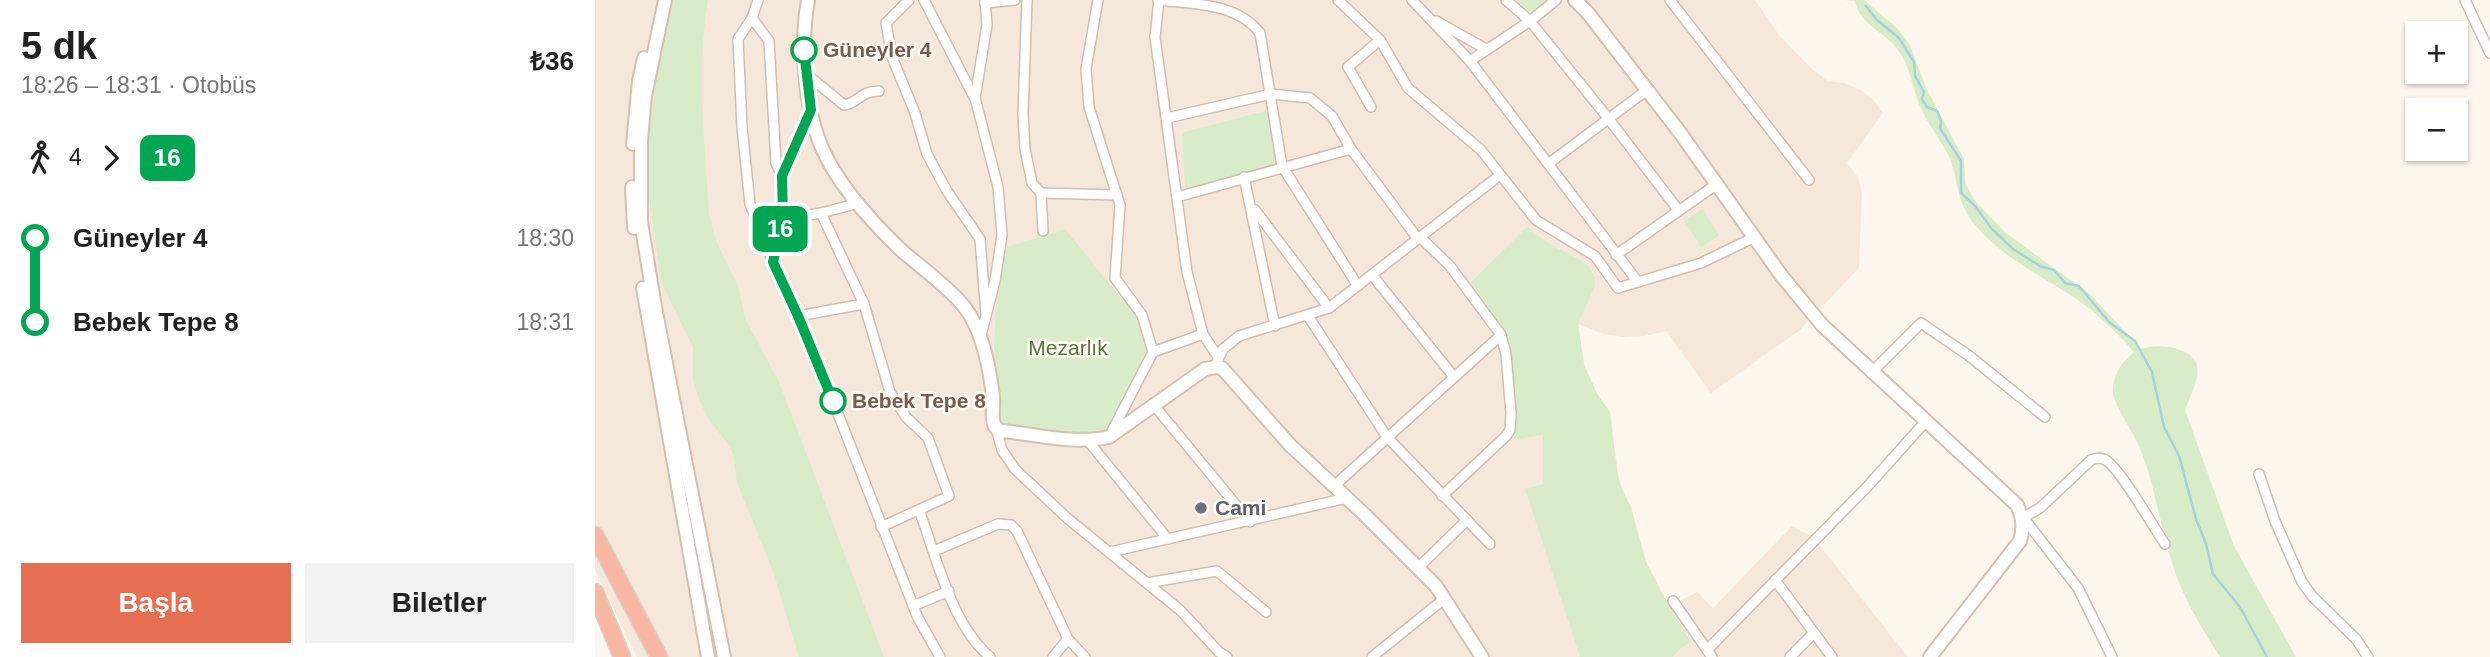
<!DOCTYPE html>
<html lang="tr">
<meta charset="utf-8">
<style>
:root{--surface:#fff;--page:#f2f2f2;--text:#222;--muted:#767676;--accent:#e76f51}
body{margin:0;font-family:Arial,sans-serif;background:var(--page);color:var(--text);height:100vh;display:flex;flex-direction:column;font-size:26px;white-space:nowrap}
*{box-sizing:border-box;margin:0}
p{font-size:23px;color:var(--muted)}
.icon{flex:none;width:38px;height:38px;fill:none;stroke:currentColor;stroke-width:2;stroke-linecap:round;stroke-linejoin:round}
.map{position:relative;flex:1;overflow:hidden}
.sheet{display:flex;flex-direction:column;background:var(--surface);width:595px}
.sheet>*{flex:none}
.badge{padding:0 14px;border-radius:10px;font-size:24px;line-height:46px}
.tools{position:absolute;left:1810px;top:21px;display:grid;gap:14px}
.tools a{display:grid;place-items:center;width:63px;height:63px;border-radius:0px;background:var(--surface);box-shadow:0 2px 5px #0004;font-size:35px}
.map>.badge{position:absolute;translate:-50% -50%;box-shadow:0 0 0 4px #fff}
.legs{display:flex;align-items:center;gap:10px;height:77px;padding:0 21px;font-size:23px}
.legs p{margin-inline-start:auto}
.headline{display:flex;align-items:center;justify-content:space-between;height:119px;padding:0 21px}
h1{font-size:38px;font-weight:800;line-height:52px}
.action{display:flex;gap:14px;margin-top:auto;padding:14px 21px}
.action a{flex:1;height:80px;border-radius:0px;background:var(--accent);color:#fff;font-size:28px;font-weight:800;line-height:80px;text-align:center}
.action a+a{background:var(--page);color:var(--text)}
ul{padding:0 21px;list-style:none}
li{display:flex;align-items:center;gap:24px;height:84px;font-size:26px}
li i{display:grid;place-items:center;width:10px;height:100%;margin:0 9px;background:currentColor}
li i::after{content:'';width:18px;height:18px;margin:-9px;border:5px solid;border-radius:50%;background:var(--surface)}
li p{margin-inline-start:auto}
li:first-child i{background:linear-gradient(#0000 50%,currentColor 0)}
li:last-child i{background:linear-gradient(currentColor 50%,#0000 0)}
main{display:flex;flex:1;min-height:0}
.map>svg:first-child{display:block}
</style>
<main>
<section class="sheet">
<div class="headline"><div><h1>5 dk</h1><p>18:26 – 18:31 · Otobüs</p></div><b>₺36</b></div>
<div class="legs"><svg class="icon" aria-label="walk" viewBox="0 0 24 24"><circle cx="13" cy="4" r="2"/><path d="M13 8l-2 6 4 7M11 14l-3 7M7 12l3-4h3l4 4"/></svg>4<svg class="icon" aria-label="forward" viewBox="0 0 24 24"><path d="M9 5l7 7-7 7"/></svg><b class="badge" style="background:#00a651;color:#fff">16</b></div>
<ul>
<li><i style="color:#00a651"></i><b>Güneyler 4</b><p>18:30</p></li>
<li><i style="color:#00a651"></i><b>Bebek Tepe 8</b><p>18:31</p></li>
</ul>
<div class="action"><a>Başla</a><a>Biletler</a></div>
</section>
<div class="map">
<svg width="1895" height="657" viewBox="0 0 1895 657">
<rect width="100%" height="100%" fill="#fdf6ec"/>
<!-- residential -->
<path fill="#f5e8da" d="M0,0H1160L1184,35L1214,66L1232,81L1249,83L1264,89L1278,99L1288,113L1252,163L1263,177L1267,193L1264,268L1205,330L1116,393L1071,331L1050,336L1028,337L1008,334L983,324L989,364L1002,394L1015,412L1024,481L1036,507L1042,535L1051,562L1075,606L1102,592L1118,608L1197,526L1218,537L1313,657H42L0,570Z"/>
<!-- green -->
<g fill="#d8ecc9">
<path d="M78,0H113C101,76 110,140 114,215L122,243L144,288L150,318L184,382L289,657H204L178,571L142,483L138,454L130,440L113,419L104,400L98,379V347L67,284L53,193V136L65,58Z"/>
<path d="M918,0H954L940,12L932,10Z"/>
<path d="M1250,0H1269L1302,28L1315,45L1331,88L1369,159L1370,183L1380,201L1411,233L1496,295L1546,349C1558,345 1567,346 1579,348C1617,358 1600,383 1590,410L1639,546L1701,657H1625C1607,629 1588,598 1578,566C1565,527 1560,484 1544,446C1538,432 1519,405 1518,393C1517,375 1527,362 1539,352C1521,332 1502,313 1480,298C1445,275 1408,258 1381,226C1360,201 1365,185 1354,157C1346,139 1332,124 1325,106C1318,90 1316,72 1307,56C1295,33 1265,27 1260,1Z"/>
<path d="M678,109L685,166L599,193L590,187L587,134L589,132Z"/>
<path d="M1108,209L1124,236L1106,247L1089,220Z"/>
<path d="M932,227L955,244L985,260L993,266L999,276L1000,286L983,324L989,364L1002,394L1015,412L1022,471L1027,490L1036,507L1051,562L1066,592L1096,642L1086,648L1077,657H985L930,489L948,484V435L920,439L916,352L901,324L873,285Z"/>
<path d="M470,229L543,319L554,355L511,432L471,433L409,426L404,422L399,346L402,296L412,247Z"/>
</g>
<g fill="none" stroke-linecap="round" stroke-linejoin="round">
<!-- stream -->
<path stroke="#a5d3da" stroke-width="2.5" d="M1271,6L1282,20L1304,38L1319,62L1320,76L1329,92L1327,99L1332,107L1342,111L1346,121L1345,128L1366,161V193L1381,207L1396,228L1418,249L1445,266L1459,270L1470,283L1484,286L1514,322L1540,341L1557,372L1569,427L1584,456L1601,519L1611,544L1618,574L1645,607L1672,657"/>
<defs>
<g id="street">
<path d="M163,0L157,18L174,41L181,163L187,176"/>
<path d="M314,0L291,23L297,57L320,113L332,154L352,191L385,239L391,314"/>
<path d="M329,0L379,97"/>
<path d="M432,0L428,114L430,149L437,183L446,193L448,231"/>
<path d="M503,0L491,69L494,107L525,205L520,278L547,315L558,352L516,433"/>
<path d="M563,0C598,4 642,3 665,33L687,166L763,286"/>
<path d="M564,0L560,37L592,272L608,334L623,357"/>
<path d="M743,0L785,40L813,88L886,150L941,220L1000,256L1023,288L1106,263L1160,237"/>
<path d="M817,0L875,61L1043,282"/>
<path d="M911,0L935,21L1013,118L1084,211"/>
<path d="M1075,0L1214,180"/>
<path d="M1870,0L1895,53"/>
<path d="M390,3L420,0"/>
<path d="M157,18L143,39L147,127L155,204L178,262"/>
<path d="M841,21L891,49"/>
<path d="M875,61L935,21L961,0"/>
<path d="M210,73L249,105C263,103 265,91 284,91"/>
<path d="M776,107L753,67L785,40"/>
<path d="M572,118L676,94L715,98L737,116L756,149L823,239"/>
<path d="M953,164L1052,90"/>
<path d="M649,177L680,326"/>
<path d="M446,193L522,195"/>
<path d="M582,197L756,149"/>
<path d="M264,203L226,213L188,219L178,262L238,401L323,618L345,657"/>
<path d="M660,210L734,308"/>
<path d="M226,213L269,304L295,392L311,417L333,438L354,496L286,527"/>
<path d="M188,219L187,176L216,111"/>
<path d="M825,237L855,266L906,335L911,354L916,413L915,430L911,436L847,496"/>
<path d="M1021,255L1122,184"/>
<path d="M777,275L859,377"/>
<path d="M203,316L269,304"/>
<path d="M713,316L792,437L895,544"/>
<path d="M386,335L400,281L407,235L403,187L380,98L392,25L390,0"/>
<path d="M558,352L608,334"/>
<path d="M622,362L628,349L644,336L734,308L905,175"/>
<path d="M1276,373L1326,323L1373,355L1450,417"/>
<path d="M558,404L655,522"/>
<path d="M401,428L407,450L420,469L472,518L585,610L624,652L632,657"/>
<path d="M493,441L573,539"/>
<path d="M1664,474L1680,521L1707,582L1717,596L1761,639L1773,657"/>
<path d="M739,486L906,335"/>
<path d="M324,510C342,558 356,624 395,657"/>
<path d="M1427,516L1483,588L1517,657"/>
<path d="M1429,517L1445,508L1496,460C1501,458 1507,457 1512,461C1528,473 1557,525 1570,544"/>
<path d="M339,551L403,524L416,525L422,531L473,639L490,657"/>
<path d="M515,552L752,498"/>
<path d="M823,568L872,520"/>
<path d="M1180,580L1237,657"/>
<path d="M552,583L622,571L671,612"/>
<path d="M1078,601L1117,657"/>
<path d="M318,606L354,591"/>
<path d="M1112,650L1272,487L1331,421"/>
<path d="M458,657L473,639"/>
<path d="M777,657L849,599"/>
<path d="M1195,657L1219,633"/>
</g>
<g id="secondary">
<path d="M70,0L50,96L46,140V222L60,307L129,657"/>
<path d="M213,0C205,44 209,106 227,148C243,185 276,221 305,249C324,266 364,295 375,315C389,339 395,370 398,397C399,405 396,416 399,424C400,429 402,428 406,431C442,434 479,445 514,437L610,369L621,367L627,368L695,445L769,514L841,586L887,657"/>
<path d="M980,0L993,13L1086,134L1186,275L1227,325L1422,505C1428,518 1429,527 1425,541L1335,657"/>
<path d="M38,144L44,81L49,58"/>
<path d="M37,187L39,228"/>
<path d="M48,288L113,657"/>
</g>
<g id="highway">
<path d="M0,535L64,657"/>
<path d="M0,592L27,657"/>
</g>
</defs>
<!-- street casing -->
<use href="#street" stroke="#d1beb0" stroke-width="12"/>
<!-- secondary casing -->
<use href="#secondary" stroke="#d6c0b0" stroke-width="16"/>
<!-- highway casing -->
<use href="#highway" stroke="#dad1cd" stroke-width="19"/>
<!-- street -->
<use href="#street" stroke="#fff" stroke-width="9"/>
<!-- secondary -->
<use href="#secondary" stroke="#fff" stroke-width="12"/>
<!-- highway -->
<use href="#highway" stroke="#f7b7a3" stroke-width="16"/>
</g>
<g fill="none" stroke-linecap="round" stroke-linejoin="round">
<defs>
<path id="line-1" d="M209,50L216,110L187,176L188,219L178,262L203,316L238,401"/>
</defs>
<!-- line-1 casing -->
<use href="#line-1" stroke="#fff" stroke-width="16"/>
<!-- line-1 -->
<use href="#line-1" stroke="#00a651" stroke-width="10"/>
</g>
<!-- markers -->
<g fill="#fff" stroke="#00a651" stroke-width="3.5">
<circle cx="209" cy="50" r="12"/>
<circle cx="238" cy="401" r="12"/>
</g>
<circle fill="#6b7280" stroke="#fffaf3" stroke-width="2.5" cx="606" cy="508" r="7"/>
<g text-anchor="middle" stroke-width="5" stroke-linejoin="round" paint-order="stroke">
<!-- stop labels -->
<g font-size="21" font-weight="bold" fill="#7a5c4d" stroke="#fffaf3" text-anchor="start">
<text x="228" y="57">Güneyler 4</text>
<text x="257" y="408">Bebek Tepe 8</text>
</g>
<!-- park labels -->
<g font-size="21" fill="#537a41" stroke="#fffaf3">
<text x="473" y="355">Mezarlık</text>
</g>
<!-- worship labels -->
<g font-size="21" font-weight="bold" fill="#5b616d" stroke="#fffaf3" text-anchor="start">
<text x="620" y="515">Cami</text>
</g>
</g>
</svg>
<div class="tools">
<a>+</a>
<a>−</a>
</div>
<b class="badge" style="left:185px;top:229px;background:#00a651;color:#fff">16</b>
</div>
</main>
